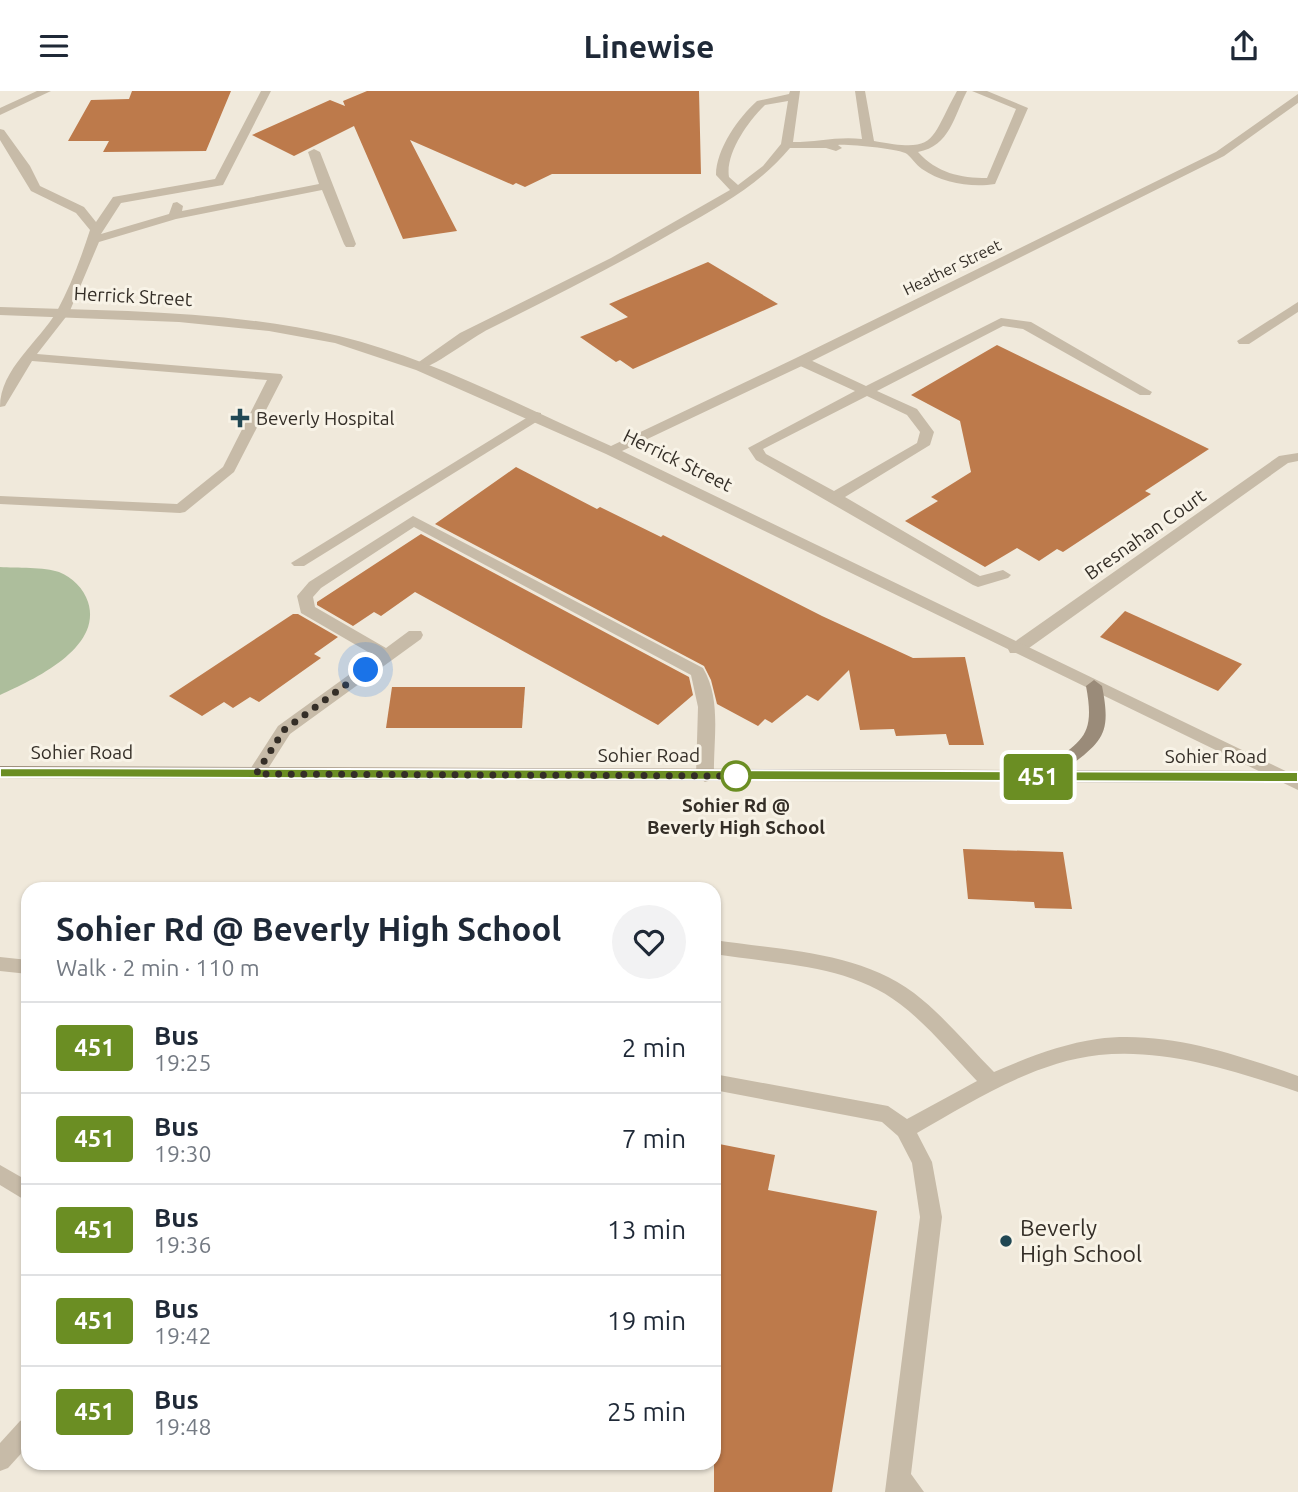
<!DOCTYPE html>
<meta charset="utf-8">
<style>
:root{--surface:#fff;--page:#f2f2f3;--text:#1f2937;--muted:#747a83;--line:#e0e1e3}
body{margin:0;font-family:Ubuntu,sans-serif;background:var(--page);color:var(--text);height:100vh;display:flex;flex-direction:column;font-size:26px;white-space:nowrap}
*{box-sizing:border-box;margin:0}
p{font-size:23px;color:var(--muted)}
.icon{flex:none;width:38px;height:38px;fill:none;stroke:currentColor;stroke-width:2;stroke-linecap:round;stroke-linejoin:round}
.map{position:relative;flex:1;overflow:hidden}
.panel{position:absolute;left:21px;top:791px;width:700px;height:588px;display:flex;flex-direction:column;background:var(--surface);border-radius:21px;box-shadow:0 2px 5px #0004}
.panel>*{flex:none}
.badge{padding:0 14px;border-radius:5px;font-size:24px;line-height:46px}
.you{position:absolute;width:35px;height:35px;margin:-18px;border:5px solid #fff;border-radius:50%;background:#1a73e8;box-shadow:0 0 0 10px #1a73e833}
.map>.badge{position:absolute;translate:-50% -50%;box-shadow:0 0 0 4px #fff}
.round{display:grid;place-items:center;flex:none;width:74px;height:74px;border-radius:37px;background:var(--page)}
.head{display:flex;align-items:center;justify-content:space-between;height:119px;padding:0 35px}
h1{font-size:33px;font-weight:600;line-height:52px}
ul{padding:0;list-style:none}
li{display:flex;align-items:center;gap:21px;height:91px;padding:0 35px;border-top:2px solid var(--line)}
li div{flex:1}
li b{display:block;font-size:26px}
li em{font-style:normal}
li .badge{min-width:77px;font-weight:700;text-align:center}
header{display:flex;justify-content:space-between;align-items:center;height:91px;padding:0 35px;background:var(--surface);font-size:32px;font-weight:600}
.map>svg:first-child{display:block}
</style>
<header><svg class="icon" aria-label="menu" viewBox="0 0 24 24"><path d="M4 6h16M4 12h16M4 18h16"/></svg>Linewise<svg class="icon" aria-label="share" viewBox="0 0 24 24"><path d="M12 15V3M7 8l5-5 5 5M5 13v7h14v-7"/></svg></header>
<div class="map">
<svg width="1298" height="1401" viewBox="0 0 1298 1401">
<rect width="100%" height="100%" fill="#f0e9db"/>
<!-- green -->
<path fill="#adbe9c" d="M0,476C16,477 45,476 59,481C72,486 84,498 88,511C103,557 33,589 0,604Z"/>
<!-- building -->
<g fill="#bd7a4b">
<path d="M132,0H231L206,60L103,61L109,50H68L91,9L129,8Z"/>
<path d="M367,0H699L701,83H552L525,96L516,92L513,94L410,49L457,140L403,148L354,35L294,65L252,44L330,9L345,15L343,10Z"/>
<path d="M708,171L778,213L633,278L620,269L616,271L580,246L628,226L609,213Z"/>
<path d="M997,254L1209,358L1145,400L1151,403L1063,461L1057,458L1039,470L1017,457L985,476L905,430L938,410L931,406L971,381L960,330L911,304Z"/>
<path d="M516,376L597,418L600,416L661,446L663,444L822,525L913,567L965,566L984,654H949L946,643L896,645L894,638L860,639L849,579L818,610L807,604L772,632L765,628L758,635L717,613L711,589L704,575L435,433Z"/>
<path d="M421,443L689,586L693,604L658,634L415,501L381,525L374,521L353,535L317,514V511Z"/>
<path d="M1125,520L1242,573L1218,600L1100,546Z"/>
<path d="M293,523H298L338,546L314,563L321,567L259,611L250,606L233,617L224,611L202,625L169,605Z"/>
<path d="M392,596H525L522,637H386Z"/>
<path d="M963,758L1063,761L1072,818L1035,817L1034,811L968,808Z"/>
<path d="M714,1052L775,1064L768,1099L877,1120L832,1401H714Z"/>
</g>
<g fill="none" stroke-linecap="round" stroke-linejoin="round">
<!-- service -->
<g fill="#c7bba8" fill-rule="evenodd">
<path d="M37,0H51L0,24V17Z"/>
<path d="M261,0H271L223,94L121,112L101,143L169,123L173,112L177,111L183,115L182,120L319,93L308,61L314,58L320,61L356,153L354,156H346L344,153L322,99L176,128L99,151L69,222L37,263L281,283L283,286L234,381L185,421L180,422L0,413V405L177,413L223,376L267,289L32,270L5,315L0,316C0,278 39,251 57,220C71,194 81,167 90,139L76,122L31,100L0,49V38L4,39L30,75L40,95L84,116L96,131L113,106L215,88Z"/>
<path d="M790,0H800L793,51C817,51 839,45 862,48L855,0H865L874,50C938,62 929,50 957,0H967C954,25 950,55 918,61C937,82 960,87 987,87L1016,18L972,0H987L1028,17L995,93C972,97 942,92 922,78C916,74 912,67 907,63C900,58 848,53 838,54L842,57L836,60L826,57H790C759,94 720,115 679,138C617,174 553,206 489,238C474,245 427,281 416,279V273L460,242L611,167L730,99L716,84C716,58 739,26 757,10L789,3ZM788,10L781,53L763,75L738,94L729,86C725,63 748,30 765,14Z"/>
<path d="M1001,227L1031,231L1152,301L1150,304H1140L1023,238L1003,235L877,300L917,318L934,341L930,354L845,406L980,485L1003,479L1011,484L1008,487L978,496L973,494L756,369L748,357L855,300L796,273V267H806L866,295ZM867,305L907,324L920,341L917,352L834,400L766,363L763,358Z"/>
<path d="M536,321L541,322V328L304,475H294L291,472Z"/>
<path d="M413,425L703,577C722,609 713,650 714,685L711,689L705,691L696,685L698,616L691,584L414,436L321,497L313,506L315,516L386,557L409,540H421L423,544L421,548L290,643L262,687H250L247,683L278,635L375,565L301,522L297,505L309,491Z"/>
<path d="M714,849C780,859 858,860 914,902C944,925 968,955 994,981C1026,967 1062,953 1097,948C1164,939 1235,963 1298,985V1001C1235,980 1166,957 1099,964C1034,971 973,1010 917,1042L932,1071L942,1126L911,1383L924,1401H885L920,1126L912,1072L898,1045L882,1031L714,999V983L888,1015L907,1028L977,990C952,964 929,935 900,913C849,873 776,873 714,863Z"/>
<path d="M0,866L28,869V883L0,880Z"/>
<path d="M0,1074L28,1090V1111L0,1094Z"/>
<path d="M28,1327V1355L8,1377L0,1380V1352L20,1330Z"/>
</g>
<!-- minor -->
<g fill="#c7bba8" fill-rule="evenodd">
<path d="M1298,211V221L1249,253H1239L1237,250Z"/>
<path d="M1298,362V370L1288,372L1022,562H1010L1008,558L1010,554L1279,365Z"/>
</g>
<!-- tertiary -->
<path fill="#c7bba8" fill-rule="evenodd" d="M1298,3V12L1224,65L806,273L622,360L1298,686V699L606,363L416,279L335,252L269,240L179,231L0,224V216C113,220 229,219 339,245C433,268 523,316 611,355L796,267L1216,61Z"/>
<!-- secondary -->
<path fill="#9a8b79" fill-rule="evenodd" d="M1094,589L1102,595C1112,645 1102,650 1065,679L1298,680V692L0,687V675L1042,679C1081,649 1096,648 1086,595Z"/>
</g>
<!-- line -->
<path fill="#6b8e23" stroke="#fff" stroke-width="2" d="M0,677L1298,681V691L0,686Z"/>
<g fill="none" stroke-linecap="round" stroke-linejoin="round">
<!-- walk -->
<path stroke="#342e27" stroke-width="7" stroke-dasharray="0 12.6" d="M366,579L284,639L256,683L736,685"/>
</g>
<!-- markers -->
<g fill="#204753" stroke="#f8f3e7" stroke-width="2.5">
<path d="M236.5 316.5h7v7h7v7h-7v7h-7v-7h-7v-7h7z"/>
<circle cx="1006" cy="1150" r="7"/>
</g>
<circle fill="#fff" stroke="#6b8e23" stroke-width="3.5" cx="736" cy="685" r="14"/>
<g text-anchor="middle" stroke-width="6" stroke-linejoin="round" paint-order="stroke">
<!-- far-street labels -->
<g font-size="16" fill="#342e27" stroke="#f8f3e7">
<text transform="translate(952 176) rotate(-26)" y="6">Heather Street</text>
</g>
<!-- street labels -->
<g font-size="19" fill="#342e27" stroke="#f8f3e7">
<text transform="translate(133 205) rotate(3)" y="7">Herrick Street</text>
<text transform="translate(678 369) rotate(26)" y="7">Herrick Street</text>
<text transform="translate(1145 443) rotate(-35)" y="7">Bresnahan Court</text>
<text x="82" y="668">Sohier Road</text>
<text x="649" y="671">Sohier Road</text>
<text x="1216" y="672">Sohier Road</text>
</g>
<!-- poi labels -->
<g font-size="19" fill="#342e27" stroke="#f8f3e7" text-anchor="start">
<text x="256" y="334">Beverly Hospital</text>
</g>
<!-- stop labels -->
<g font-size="19" font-weight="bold" fill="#342e27" stroke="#f8f3e7">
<text x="736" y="721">Sohier Rd @<tspan x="736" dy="22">Beverly High School</tspan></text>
</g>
<!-- near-poi labels -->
<g font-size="23" fill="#342e27" stroke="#f8f3e7" text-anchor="start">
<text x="1020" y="1145">Beverly<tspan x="1020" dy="26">High School</tspan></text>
</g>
</g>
</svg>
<div class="you" style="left:366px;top:579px"></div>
<b class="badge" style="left:1038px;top:686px;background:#6b8e23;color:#fff">451</b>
<section class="panel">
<div class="head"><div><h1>Sohier Rd @ Beverly High School</h1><p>Walk · 2 min · 110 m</p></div><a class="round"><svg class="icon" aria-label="heart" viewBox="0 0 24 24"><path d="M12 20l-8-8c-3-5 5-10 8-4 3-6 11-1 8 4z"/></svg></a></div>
<ul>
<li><span class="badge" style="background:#6b8e23;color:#fff">451</span><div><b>Bus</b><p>19:25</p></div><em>2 min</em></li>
<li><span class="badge" style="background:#6b8e23;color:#fff">451</span><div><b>Bus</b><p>19:30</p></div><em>7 min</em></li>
<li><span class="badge" style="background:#6b8e23;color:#fff">451</span><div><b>Bus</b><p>19:36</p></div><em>13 min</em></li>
<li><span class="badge" style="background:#6b8e23;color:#fff">451</span><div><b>Bus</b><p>19:42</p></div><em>19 min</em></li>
<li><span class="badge" style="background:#6b8e23;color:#fff">451</span><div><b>Bus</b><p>19:48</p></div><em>25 min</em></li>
</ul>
</section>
</div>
